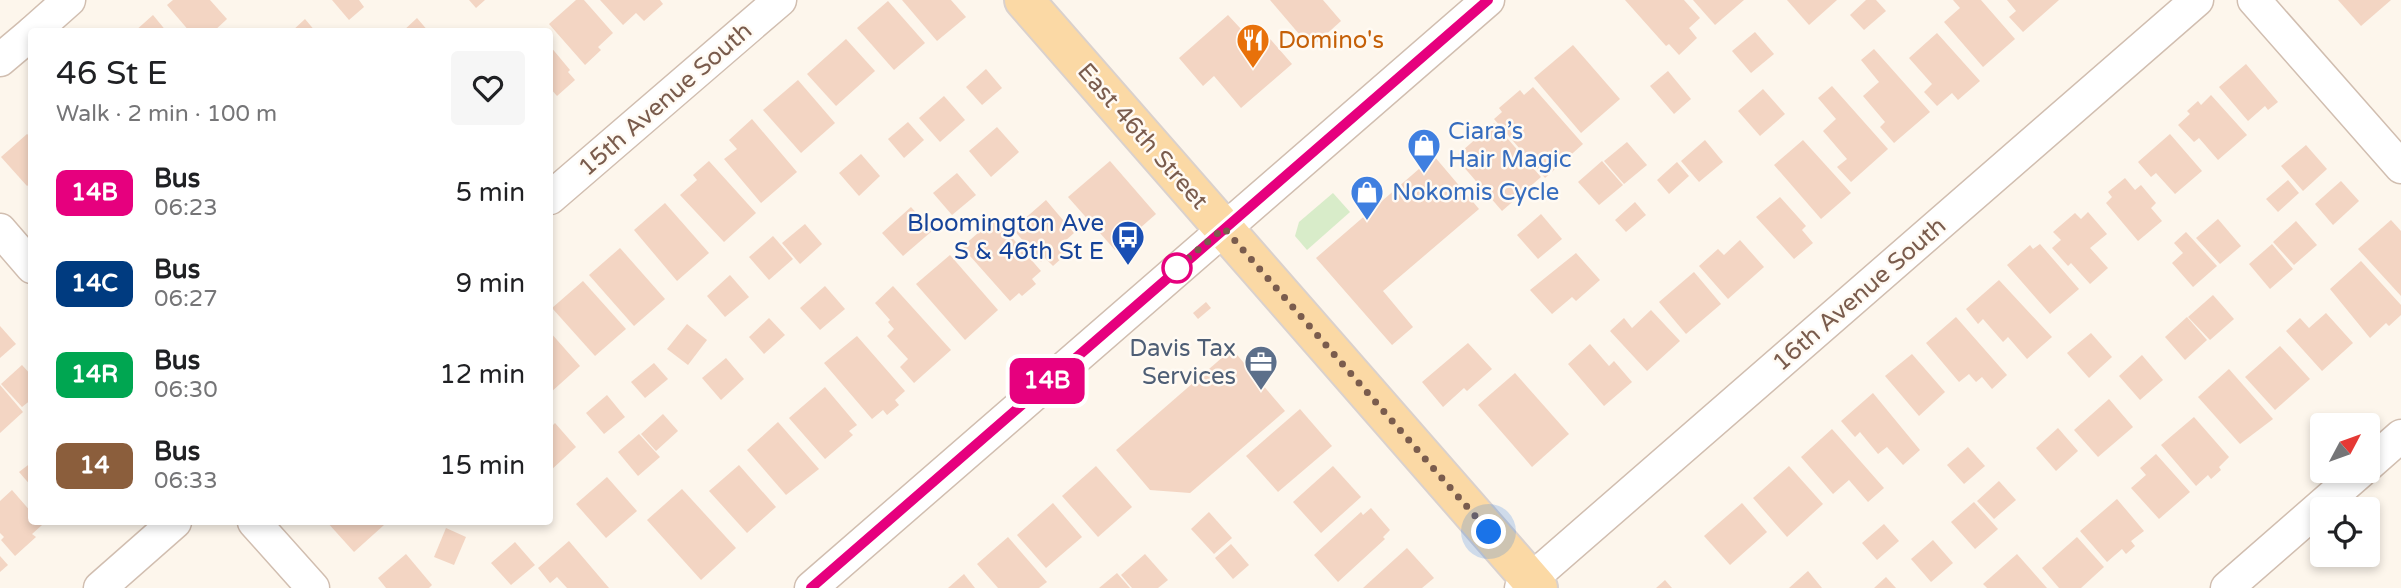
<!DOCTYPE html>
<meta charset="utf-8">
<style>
:root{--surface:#fff;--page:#f6f6f6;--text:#202124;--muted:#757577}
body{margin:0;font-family:"Varela Round",sans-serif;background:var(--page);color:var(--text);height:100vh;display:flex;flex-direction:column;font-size:26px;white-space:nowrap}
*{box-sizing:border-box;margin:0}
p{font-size:23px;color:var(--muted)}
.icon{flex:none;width:38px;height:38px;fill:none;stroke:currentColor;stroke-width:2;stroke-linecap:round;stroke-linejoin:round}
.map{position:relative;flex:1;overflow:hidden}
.details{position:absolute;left:28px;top:28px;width:525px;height:497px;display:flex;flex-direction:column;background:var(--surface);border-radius:7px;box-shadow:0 4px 10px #0003}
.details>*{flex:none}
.badge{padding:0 14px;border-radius:10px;font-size:24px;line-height:46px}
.needle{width:46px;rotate:49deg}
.buttons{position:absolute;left:2310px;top:413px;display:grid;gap:14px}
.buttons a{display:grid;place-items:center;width:70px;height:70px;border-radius:7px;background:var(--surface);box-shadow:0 4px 10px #0003;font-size:35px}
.you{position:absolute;width:35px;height:35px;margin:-18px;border:5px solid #fff;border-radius:50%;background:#1a73e8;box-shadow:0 0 0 10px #1a73e833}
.map>.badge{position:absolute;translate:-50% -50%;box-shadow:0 0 0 4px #fff}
.round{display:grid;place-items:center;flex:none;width:74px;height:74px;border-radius:7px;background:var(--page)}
.head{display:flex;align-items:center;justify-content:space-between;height:119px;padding:0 28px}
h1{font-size:33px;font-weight:600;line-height:52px}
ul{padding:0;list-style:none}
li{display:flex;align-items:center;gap:21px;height:91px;padding:0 28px}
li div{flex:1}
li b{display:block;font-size:26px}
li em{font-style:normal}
li .badge{min-width:77px;font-weight:700;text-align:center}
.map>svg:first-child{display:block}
</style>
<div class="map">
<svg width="2401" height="588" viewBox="0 0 2401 588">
<rect width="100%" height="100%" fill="#fdf6ec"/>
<!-- green -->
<path fill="#d8ecc9" d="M1333,193L1350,212L1307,250L1295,236L1299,222Z"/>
<!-- building -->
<g fill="#f3d5c3">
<path d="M173,0H210L227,19L213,32H190L167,5Z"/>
<path d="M332,0H359L364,7L349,20Z"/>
<path d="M469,0H485L476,8Z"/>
<path d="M576,0H584L613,33L598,47L601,50L585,65L549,24Z"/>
<path d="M600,0H660L663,4L644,21L636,13L623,25Z"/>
<path d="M902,0H951L966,17L937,41Z"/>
<path d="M1270,0H1323L1341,21L1311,48Z"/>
<path d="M1625,0H1684L1700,18L1689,28L1697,38L1679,55L1669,44L1666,46Z"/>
<path d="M1693,0H1744L1715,25Z"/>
<path d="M1787,0H1837L1809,25Z"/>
<path d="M1866,0H1876L1886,11L1864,30L1850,15Z"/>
<path d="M1953,0H1981L2015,39L1983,67L1944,22L1960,8Z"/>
<path d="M2007,0H2059L2023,32L2009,17L2016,11Z"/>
<path d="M2338,0H2391L2361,26Z"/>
<path d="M888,1L925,43L894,70L857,28Z"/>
<path d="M153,15L167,32H134Z"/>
<path d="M1228,15L1253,42L1264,32L1292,64L1241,108L1214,76L1203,86L1179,58Z"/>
<path d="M417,18L429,32H402Z"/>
<path d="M305,19L316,32H291Z"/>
<path d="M1755,32L1774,54L1751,73L1732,51Z"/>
<path d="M1937,33L1980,81L1958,100L1952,93L1937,106L1924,92L1932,84L1909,58Z"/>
<path d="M846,39L875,71L836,106L807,74Z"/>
<path d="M1573,45L1620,99L1581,133L1534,78Z"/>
<path d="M550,46L570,70L568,72L575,80L557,96L550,88Z"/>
<path d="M1874,49L1930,112L1894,143L1880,127L1885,122L1863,96L1879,82L1861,60Z"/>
<path d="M2246,64L2278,102L2268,110L2265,106L2248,121L2219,87Z"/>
<path d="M986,69L1002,88L982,105L966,87Z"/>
<path d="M1668,71L1691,99L1674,114L1650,86Z"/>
<path d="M798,80L835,123L801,153L763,110Z"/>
<path d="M1832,86L1888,149L1851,182L1837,167L1847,159L1823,131L1836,119L1818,98Z"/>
<path d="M1533,87L1583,144L1545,178L1494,119L1502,112L1499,108L1520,90L1524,95Z"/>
<path d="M1763,89L1785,114L1760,136L1738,111Z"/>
<path d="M2211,95L2247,135L2218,160L2199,138L2194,142L2178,125L2190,114L2187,111L2198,101L2201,105Z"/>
<path d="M944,96L965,120L940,142L919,118Z"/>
<path d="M752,119L797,172L761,203L724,159L737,149L729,140Z"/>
<path d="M908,122L924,140L904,158L888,139Z"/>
<path d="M1494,123L1541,177L1502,211L1455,157Z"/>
<path d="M997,127L1019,152L991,177L969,151Z"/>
<path d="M27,134L32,138V182L27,186L1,157Z"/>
<path d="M2170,134L2202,171L2175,194L2156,173L2151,177L2138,162Z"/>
<path d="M1705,140L1723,162L1699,182L1681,161Z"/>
<path d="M1803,140L1851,193L1821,219L1774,165Z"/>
<path d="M1627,142L1647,165L1624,184L1604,161Z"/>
<path d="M2306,145L2327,169L2303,191L2281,166Z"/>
<path d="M861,154L880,176L859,196L839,173Z"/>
<path d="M1434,156L1479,209L1383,291L1413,327L1392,345L1316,258Z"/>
<path d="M709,161L756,213L724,242L680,195L697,180L693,175Z"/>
<path d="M1110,161L1156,214L1115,250L1068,197Z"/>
<path d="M1602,161L1623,185L1599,205L1578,182Z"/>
<path d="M1677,162L1689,176L1669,194L1657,180Z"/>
<path d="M957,173L976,195L952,215L933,193Z"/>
<path d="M2125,178L2135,190L2141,185L2156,203L2151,208L2162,221L2138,241L2106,203L2112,197L2108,192Z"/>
<path d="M2288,180L2299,193L2278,212L2266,199Z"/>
<path d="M2341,181L2359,201L2333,225L2315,204Z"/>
<path d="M1780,197L1806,226L1802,230L1813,243L1794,259L1756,217Z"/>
<path d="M1046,200L1074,233L1065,241L1072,249L1053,266L1045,258L1041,262L1013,229Z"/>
<path d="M1635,202L1646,215L1626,232L1615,220Z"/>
<path d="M665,203L709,253L677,281L634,230Z"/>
<path d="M911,207L932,231L903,256L882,233Z"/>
<path d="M2088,212L2107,234L2090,248L2108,268L2090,284L2071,263L2068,266L2052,248L2061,240L2053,232L2075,213L2081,219Z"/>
<path d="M1541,214L1562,239L1538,259L1517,235Z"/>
<path d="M995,218L1041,271L1032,279L1036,284L1022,296L1019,293L1010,301L962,247Z"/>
<path d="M2218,219L2241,246L2220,264L2196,238Z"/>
<path d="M2391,220L2401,231V296L2358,249Z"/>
<path d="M2296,221L2317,245L2294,265L2273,242Z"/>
<path d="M805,224L822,244L800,264L782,243Z"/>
<path d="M2186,232L2217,266L2193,287L2172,263L2183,253L2174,243Z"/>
<path d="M773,236L793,259L769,280L749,257Z"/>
<path d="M1740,240L1764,267L1728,299L1699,266L1718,249L1724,255Z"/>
<path d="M2040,244L2079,289L2050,314L2007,265L2030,245L2033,249Z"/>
<path d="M2272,244L2293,269L2270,289L2249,264Z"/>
<path d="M620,248L665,299L634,326L589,275Z"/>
<path d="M1576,253L1600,280L1576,301L1572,297L1552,314L1530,290Z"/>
<path d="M950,255L998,310L965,340L916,284Z"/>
<path d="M2361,261L2401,305V315L2389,326L2386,323L2370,338L2330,289Z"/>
<path d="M1694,272L1721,304L1686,334L1659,302Z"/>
<path d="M730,275L749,297L725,317L707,296Z"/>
<path d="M1999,280L2052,337L2027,359L2008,337L2003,342L1983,319L1978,324L1966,309Z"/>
<path d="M583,281L626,329L595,356L552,308Z"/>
<path d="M825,286L845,309L820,330L800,308Z"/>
<path d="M893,286L951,350L914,383L900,367L908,359L887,336L894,329L888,322L890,320L875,303Z"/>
<path d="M2213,295L2234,319L2210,340L2188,317Z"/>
<path d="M1206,302L1211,308L1198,319L1193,313Z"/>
<path d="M1651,310L1680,341L1647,371L1610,331L1624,318L1632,328Z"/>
<path d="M2326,313L2353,343L2322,371L2286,331L2300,318L2309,328Z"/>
<path d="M1956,317L2007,375L1992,389L1982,377L1976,382L1969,374L1959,382L1926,343Z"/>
<path d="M2187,317L2207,340L2185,360L2165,337Z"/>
<path d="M769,318L785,335L764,354L749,337Z"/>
<path d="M687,324L707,340L688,365L667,349Z"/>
<path d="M0,326L16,344L0,358Z"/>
<path d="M550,332L580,366L550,393Z"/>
<path d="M2091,333L2112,357L2089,378L2067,353Z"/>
<path d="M857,336L905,391L895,400L899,405L887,415L883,410L872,419L824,363Z"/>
<path d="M1468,343L1492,369L1467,391L1464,388L1443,407L1422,382Z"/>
<path d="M1590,344L1609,366L1614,361L1632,382L1604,406L1568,364Z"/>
<path d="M2280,346L2310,379L2275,410L2245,377Z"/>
<path d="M1232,349L1285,411L1190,493L1150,490L1116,450Z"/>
<path d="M1912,354L1945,392L1919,416L1885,376Z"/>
<path d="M2142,355L2163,380L2140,400L2119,376Z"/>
<path d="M726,358L744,379L721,400L702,378Z"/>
<path d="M654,363L668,379L645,398L631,382Z"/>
<path d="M22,365L32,376V399L22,407L1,384Z"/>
<path d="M2229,369L2273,419L2240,444L2198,397Z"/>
<path d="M1515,373L1569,434L1532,467L1478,405Z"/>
<path d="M0,385L23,412L0,433Z"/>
<path d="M825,387L857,425L849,431L853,435L825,459L789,418Z"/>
<path d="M1873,393L1920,450L1903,465L1887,447L1878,454L1860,432L1855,437L1841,421Z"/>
<path d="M607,395L625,417L604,434L586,413Z"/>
<path d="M2109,399L2133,427L2098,457L2074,430Z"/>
<path d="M1300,409L1332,446L1278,492L1246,456Z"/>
<path d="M663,414L678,431L656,451L641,434Z"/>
<path d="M2194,417L2229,457L2219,467L2221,470L2211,479L2208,475L2196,486L2161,445Z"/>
<path d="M778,422L819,469L786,495L747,450Z"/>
<path d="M555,423L576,447L550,471V428Z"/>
<path d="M2058,428L2078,451L2056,471L2036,448Z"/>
<path d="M1832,429L1884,488L1868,502L1849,480L1833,494L1801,457Z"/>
<path d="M639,434L660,457L638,476L618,452Z"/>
<path d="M1968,447L1985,466L1964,484L1947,465Z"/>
<path d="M2156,454L2190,492L2159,519L2131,488L2146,475L2140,468Z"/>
<path d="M32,462V487L19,472Z"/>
<path d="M739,465L776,507L747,533L709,491Z"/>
<path d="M1096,466L1132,507L1098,537L1062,496Z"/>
<path d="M1333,466L1361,497L1321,533L1293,502Z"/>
<path d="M1789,466L1823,504L1787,537L1753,498Z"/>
<path d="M607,477L637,511L606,538L576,504Z"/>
<path d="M1999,481L2016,500L1994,519L1977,501Z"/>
<path d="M682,489L736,548L701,580L647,520Z"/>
<path d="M12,490L32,513V522H39L42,525L32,534L36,537L15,556L1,540L4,537L0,533V501Z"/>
<path d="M2117,499L2144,531L2131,541L2135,546L2126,554L2122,549L2107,562L2080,531Z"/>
<path d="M1974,502L1998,529L1975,549L1951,522Z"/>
<path d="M1053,503L1082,537L1046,568L1017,535Z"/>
<path d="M1742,503L1767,532L1730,565L1704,536Z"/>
<path d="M1371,508L1390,530L1383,537L1385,539L1338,582L1314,555L1361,512L1363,515Z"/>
<path d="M1209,512L1232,538L1214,554L1191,529Z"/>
<path d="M327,522H380L384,525L354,552Z"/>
<path d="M1884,524L1899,541L1877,560L1862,543Z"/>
<path d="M446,528L466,537L454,565L434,557Z"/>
<path d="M1008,537L1047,582L1039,588H998L977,564Z"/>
<path d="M2077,537L2104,567L2081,588H2059L2042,568Z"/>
<path d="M1933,540L1953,563L1931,582L1911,559Z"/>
<path d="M569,541L609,588H567L557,577L550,583L538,568Z"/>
<path d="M515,542L535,565L511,585L491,563Z"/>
<path d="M1231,544L1249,565L1233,579L1215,558Z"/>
<path d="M1407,548L1434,578L1422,588H1363Z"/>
<path d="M406,554L432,585L429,588H386L378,578Z"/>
<path d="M1145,554L1168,580L1158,588H1132L1121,575Z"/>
<path d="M2017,554L2047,588H1987L1983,584Z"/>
<path d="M0,556L8,565L0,572Z"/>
<path d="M1808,571L1822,588H1789Z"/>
<path d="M1117,573L1130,588H1099Z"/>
<path d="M964,574L975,588H948Z"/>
<path d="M1886,577L1896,588H1874Z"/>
<path d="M1665,580L1672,588H1656Z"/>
</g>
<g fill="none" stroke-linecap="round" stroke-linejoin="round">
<defs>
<g id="minor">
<path d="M2254,0L2401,167"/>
<path d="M33,32L69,0"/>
<path d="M0,60L32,33"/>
<path d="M550,198L780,0"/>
<path d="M0,230L32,267"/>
<path d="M2368,465L2401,436"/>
<path d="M254,522L313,588"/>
<path d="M100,588L175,522"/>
<path d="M811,588L1488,0"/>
<path d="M1521,588L2197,0"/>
<path d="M2227,588L2361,471"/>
</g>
<path id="major" d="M1024,0L1538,588"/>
</defs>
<!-- minor casing -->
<use href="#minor" stroke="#d1beb0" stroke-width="35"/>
<!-- major casing -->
<use href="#major" stroke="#dad1cd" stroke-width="42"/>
<!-- minor -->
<use href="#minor" stroke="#fff" stroke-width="32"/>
<!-- major -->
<use href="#major" stroke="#fbd9a5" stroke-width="38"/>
</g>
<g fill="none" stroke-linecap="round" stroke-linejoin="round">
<defs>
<path id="line" d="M811,588L1488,0"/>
</defs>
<!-- line casing -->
<use href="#line" stroke="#fff" stroke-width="16"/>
<!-- line -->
<use href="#line" stroke="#e6007e" stroke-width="10"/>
<!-- walk -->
<path stroke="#7a5c4d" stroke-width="7" stroke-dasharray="0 12.6" d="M1177,268L1173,271L1224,228L1489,532"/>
</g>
<!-- icons -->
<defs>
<symbol id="restaurant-pin" viewBox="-11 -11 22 30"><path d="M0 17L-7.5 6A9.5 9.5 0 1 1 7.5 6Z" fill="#e8710a" stroke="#fffaf3"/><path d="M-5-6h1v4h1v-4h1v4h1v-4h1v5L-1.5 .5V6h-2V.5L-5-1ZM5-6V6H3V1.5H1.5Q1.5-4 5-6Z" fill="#fff"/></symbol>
<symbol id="shop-pin" viewBox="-11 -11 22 30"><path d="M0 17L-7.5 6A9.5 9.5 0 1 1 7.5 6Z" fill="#3f7fe0" stroke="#fffaf3"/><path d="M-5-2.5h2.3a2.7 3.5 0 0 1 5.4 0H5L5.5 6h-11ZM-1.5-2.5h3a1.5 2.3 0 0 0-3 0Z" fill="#fff"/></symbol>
<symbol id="bus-pin" viewBox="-11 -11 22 30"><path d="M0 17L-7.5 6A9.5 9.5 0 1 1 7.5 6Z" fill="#1a4fb4" stroke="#fffaf3"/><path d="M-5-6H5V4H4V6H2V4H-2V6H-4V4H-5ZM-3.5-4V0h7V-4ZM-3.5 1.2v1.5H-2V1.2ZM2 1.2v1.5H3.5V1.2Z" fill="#fff"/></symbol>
<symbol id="office-pin" viewBox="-11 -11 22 30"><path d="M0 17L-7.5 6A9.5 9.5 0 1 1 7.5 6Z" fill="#5c6f8a" stroke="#fffaf3"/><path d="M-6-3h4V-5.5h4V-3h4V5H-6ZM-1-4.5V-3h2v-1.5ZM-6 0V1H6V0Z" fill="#fff"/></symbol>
</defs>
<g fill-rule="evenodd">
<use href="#restaurant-pin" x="1234" y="21" width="38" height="52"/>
<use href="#shop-pin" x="1405" y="126" width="38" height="52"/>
<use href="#shop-pin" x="1348" y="173" width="38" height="52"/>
<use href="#bus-pin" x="1109" y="218" width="38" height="52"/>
<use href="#office-pin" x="1242" y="343" width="38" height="52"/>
</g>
<!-- markers -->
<circle fill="#fff" stroke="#e6007e" stroke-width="3.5" cx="1177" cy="268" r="14"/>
<g text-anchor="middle" stroke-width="5" stroke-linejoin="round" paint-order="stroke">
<!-- food labels -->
<g font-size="24" fill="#c56008" stroke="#fffaf3" text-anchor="start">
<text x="1278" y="48">Domino's</text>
</g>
<!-- street labels -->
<g font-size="24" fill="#7a5c4d" stroke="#fffaf3">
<text transform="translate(665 99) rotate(-41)" y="8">15th Avenue South</text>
<text transform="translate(1143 136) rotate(49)" y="8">East 46th Street</text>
<text transform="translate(1859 294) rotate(-41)" y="8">16th Avenue South</text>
</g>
<!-- shop labels -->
<g font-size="24" fill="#366cbe" stroke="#fffaf3" text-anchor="start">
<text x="1448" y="139">Ciara’s<tspan x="1448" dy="28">Hair Magic</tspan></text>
<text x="1392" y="200">Nokomis Cycle</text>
</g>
<!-- transit labels -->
<g font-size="24" fill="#164399" stroke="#fffaf3" text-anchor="end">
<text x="1104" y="231">Bloomington Ave<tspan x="1104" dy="28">S &amp; 46th St E</tspan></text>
</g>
<!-- service labels -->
<g font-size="24" fill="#4e5e75" stroke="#fffaf3" text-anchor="end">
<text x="1236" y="356">Davis Tax<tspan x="1236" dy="28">Services</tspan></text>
</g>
</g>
</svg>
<div class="buttons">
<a><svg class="needle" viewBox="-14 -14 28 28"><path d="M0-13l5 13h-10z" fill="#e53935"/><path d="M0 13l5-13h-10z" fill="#757577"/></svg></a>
<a><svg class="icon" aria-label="locate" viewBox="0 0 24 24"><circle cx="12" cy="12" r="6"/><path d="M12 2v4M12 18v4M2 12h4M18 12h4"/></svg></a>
</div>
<div class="you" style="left:1489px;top:532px"></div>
<b class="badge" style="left:1047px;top:381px;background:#e6007e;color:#fff">14B</b>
<section class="details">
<div class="head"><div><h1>46 St E</h1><p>Walk · 2 min · 100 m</p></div><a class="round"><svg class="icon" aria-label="heart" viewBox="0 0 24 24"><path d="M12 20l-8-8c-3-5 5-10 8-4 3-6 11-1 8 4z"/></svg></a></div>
<ul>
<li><span class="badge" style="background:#e6007e;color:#fff">14B</span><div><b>Bus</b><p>06:23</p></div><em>5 min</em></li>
<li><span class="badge" style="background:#003b80;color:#fff">14C</span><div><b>Bus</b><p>06:27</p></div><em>9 min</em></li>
<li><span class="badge" style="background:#00a651;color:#fff">14R</span><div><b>Bus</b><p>06:30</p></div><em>12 min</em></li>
<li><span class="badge" style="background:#8b5e3c;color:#fff">14</span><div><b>Bus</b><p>06:33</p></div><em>15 min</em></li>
</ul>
</section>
</div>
